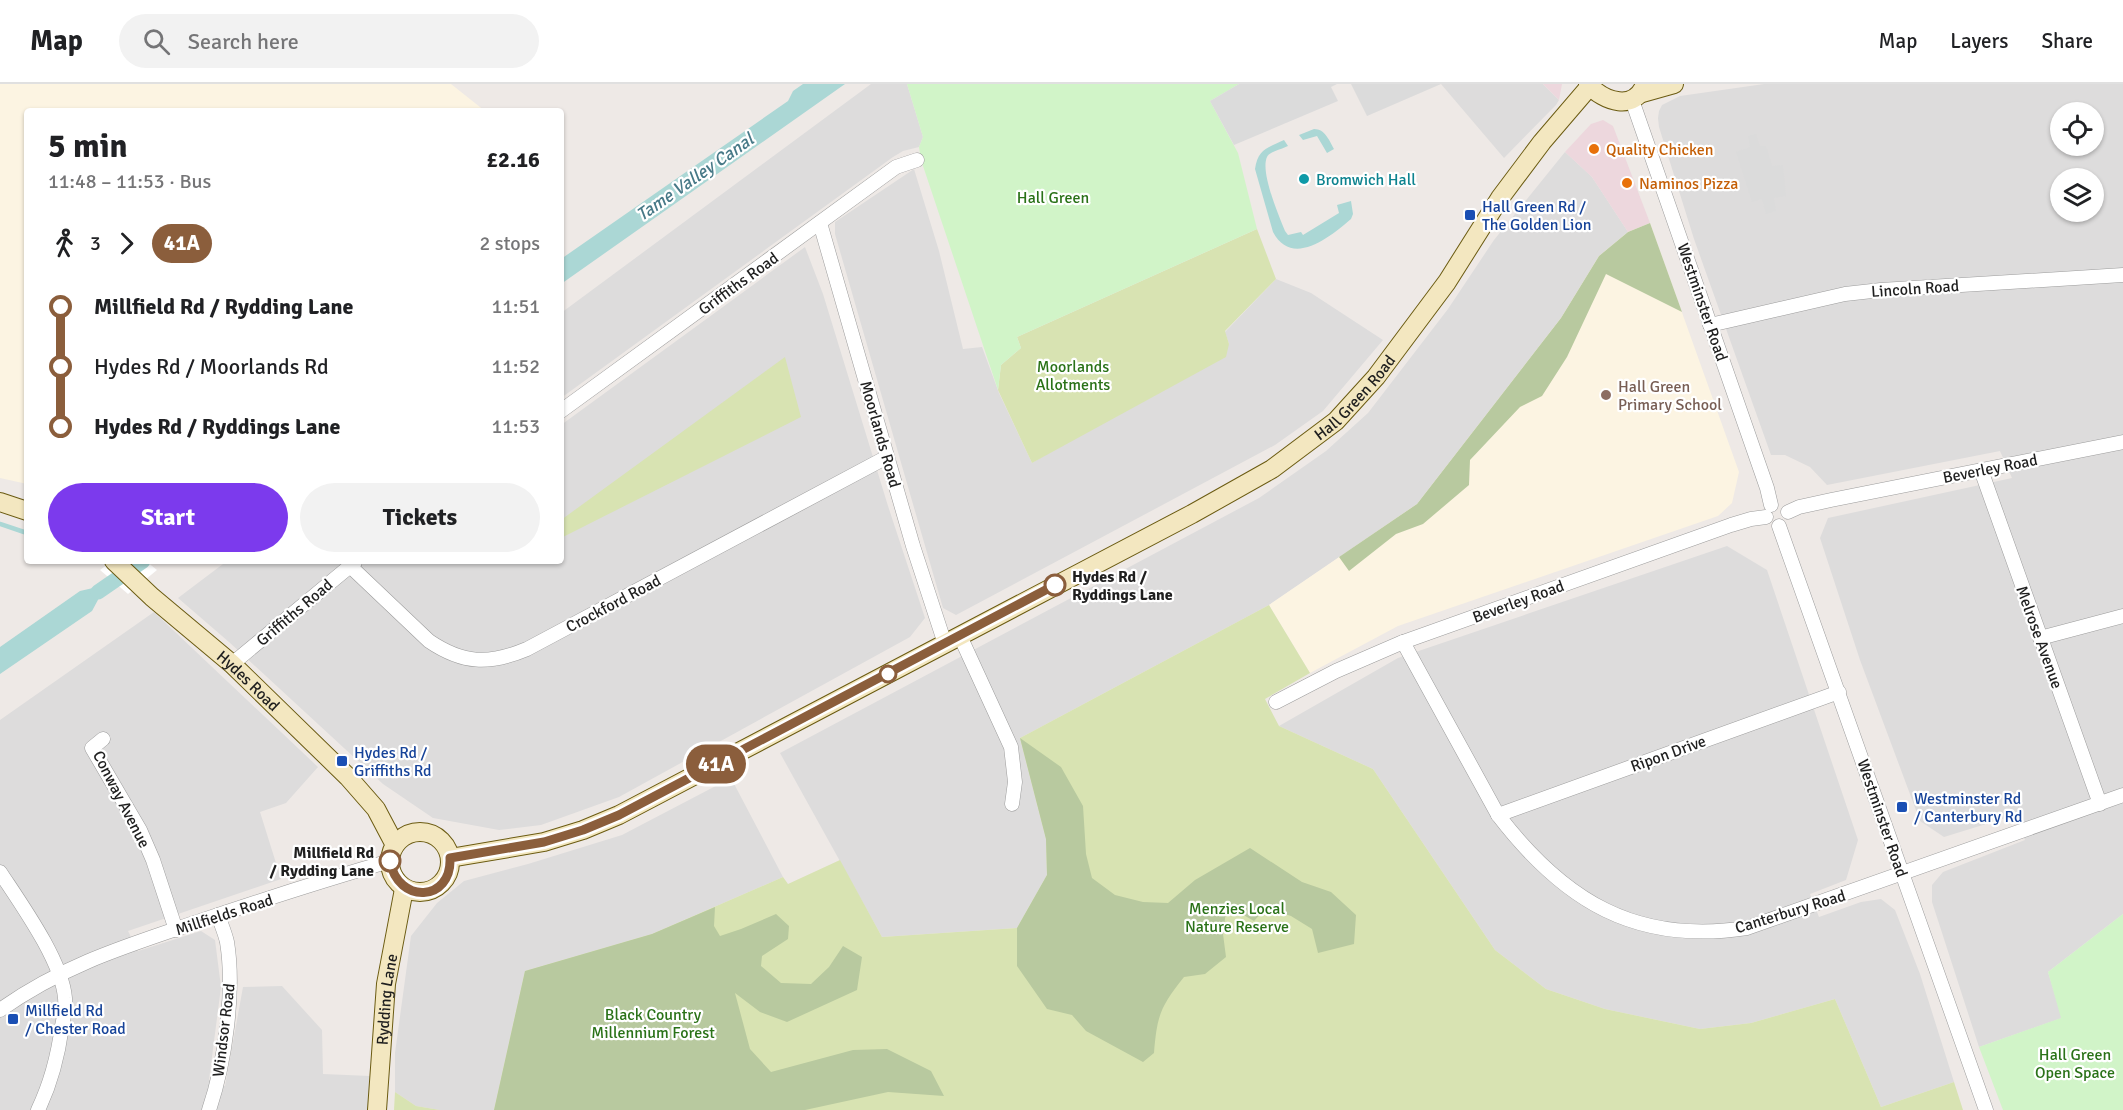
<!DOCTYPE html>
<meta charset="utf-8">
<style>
:root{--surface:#fff;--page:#f2f2f2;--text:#202124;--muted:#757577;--line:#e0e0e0;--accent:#7c3aed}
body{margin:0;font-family:Signika,sans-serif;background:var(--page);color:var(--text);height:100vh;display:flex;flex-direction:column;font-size:22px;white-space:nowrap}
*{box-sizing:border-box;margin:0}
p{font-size:20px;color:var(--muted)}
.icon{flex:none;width:33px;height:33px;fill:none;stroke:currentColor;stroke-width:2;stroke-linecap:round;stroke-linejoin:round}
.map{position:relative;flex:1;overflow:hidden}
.panel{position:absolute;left:24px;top:24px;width:540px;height:456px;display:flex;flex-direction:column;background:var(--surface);border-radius:6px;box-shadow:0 2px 4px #0004}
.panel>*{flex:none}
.badge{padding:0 12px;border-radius:20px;font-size:21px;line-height:39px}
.controls{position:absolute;left:2050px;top:18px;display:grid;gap:12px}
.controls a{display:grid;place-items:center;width:54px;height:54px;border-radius:50%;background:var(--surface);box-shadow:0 2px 4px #0004;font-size:30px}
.map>.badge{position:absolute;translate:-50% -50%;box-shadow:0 0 0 3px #fff}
.legs{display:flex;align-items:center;gap:9px;height:66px;padding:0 24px;font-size:20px}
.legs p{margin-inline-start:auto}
.headline{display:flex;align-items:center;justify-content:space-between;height:102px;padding:0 24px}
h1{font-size:33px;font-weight:800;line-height:45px}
.button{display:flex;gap:12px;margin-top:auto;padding:12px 24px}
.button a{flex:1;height:69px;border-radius:36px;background:var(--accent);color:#fff;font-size:24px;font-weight:800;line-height:69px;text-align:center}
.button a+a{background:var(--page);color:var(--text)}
ul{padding:0 24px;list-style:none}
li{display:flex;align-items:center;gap:21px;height:60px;font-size:22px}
li i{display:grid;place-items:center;width:9px;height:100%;margin:0 8px;background:currentColor}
li i::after{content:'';width:15px;height:15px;margin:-8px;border:4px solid;border-radius:50%;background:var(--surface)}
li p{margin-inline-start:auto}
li:first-child i{background:linear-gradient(#0000 50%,currentColor 0)}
li:last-child i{background:linear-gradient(currentColor 50%,#0000 0)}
header{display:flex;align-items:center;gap:36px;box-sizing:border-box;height:84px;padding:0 30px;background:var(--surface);border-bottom:2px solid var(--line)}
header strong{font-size:28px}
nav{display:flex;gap:33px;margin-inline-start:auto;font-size:21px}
.search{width:420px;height:54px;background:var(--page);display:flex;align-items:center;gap:15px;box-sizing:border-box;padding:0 21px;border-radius:33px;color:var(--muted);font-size:22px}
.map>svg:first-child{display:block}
</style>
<header>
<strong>Map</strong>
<div class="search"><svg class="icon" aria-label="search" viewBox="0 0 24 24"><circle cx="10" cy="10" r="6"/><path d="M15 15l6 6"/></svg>Search here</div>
<nav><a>Map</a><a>Layers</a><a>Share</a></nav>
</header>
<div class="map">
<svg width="2123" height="1026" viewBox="0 0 2123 1026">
<rect width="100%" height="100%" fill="#eee9e6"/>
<!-- residential -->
<g fill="#dddcdc" fill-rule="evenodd">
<path d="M871,0H907L923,53L919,63L903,67L893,73L561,314V229Z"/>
<path d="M1441,0H1543L1559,16L1556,21L1504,74Z"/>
<path d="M1764,0H2123V830L2048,888L2062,934L1979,963L1932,818V801L1943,788L2025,756L2012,732L1944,753L1920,737L1860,576L1820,454L1828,434L2012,394L2000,367L1827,401L1810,383L1785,371H1771L1694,155L1659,43L1658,34L1659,27L1662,21L1680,12ZM2061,28H2094V62H2061ZM2061,94H2094V128H2061Z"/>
<path d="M1565,68L1592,93L1628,148L1599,172L1561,234L1417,420L1269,521L1020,654L1046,755L1047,791L1017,844L882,853L780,669L1259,414L1326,367L1368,329L1448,225L1494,156Z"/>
<path d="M914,85L939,167L963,265L982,263L999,309L1032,379L1229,260L1225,248L1276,195L1311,209L1383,256L1323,327L1275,361L956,531L943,524L835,150V138Z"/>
<path d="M805,163L823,210L888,422L925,534L910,553L619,713L541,741L499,746L433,734L383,700L229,558L178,514L227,477H561V341Z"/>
<path d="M1727,462L1767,486L1858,756L1846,796L1810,810L1819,833L1861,818L1881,815L1895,826L1920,890L1954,998L1881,1023L1835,915L1751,939L1700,945L1605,925L1546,905L1495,866L1373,685L1279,642L1398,574Z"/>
<path d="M154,528L318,683L286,719L260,728L281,795L128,847L138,867L201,847L215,856L221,903L209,996L225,1002L243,903L282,902L322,946L323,990L370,992L368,1026H0V636Z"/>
<path d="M731,694L783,793L652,850L525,887L494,1026H440L416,1022L395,1008V969L411,852L437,819L464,797L528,780L622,751Z"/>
</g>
<!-- commercial -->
<g fill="#edd7dd">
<path d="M1543,0H1562L1559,16Z"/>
<path d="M1603,36L1613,42L1650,139L1628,148L1592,93L1565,68L1591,40Z"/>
</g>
<!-- education -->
<g fill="#fcf4e2">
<path d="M0,0H451L485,27H27V400L0,394Z"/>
<path d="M1650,139L1739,388L1732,419L1718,432L1398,542L1310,589L1269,521L1417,420L1561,234L1599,172L1628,148Z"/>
</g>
<!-- grass -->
<g fill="#d8e3b2">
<path d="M1257,145L1276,195L1225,247L1229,260L1226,273L1032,379L998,306L1001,281L1021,264L1017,253Z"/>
<path d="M785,273L801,333L561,454V436Z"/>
<path d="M1269,521L1310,589L1265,615L1279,642L1373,685L1495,866L1546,905L1605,925L1700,945L1751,939L1835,915L1881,1023L1954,998L1963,1026H494L525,887L652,850L783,793L788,800L840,776L882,853L1017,844L1047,791L1046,755L1020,654Z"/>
<path d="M395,1008L416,1022L440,1026H394Z"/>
</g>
<!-- forest -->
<g fill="#b8c99f">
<path d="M1650,139L1682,228L1606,190L1567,273L1542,312L1520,323L1470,376L1469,401L1423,440L1396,450L1349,487L1339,473L1417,420L1561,234L1599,172L1628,148Z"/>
<path d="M1020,654L1061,683L1083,722L1086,770L1092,794L1115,811L1143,818L1168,819L1195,796L1250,764L1302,798L1331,808L1356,831L1354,860L1318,869L1312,845L1291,832L1266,824L1254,837L1240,829L1226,827L1223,850L1226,873L1205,890L1184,893C1160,923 1157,932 1154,969L1143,978L1086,947L1072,931L1047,925L1017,882V844L1047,791L1046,755Z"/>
<path d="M715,823L714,842L720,852L741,845L776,830L789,842L788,855L762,872L761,882L781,899L811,900L829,883L843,862L862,873L857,906L787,938L760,928L735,909L750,965L771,988L853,966L887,965L931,987L944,1012L888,1008L805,1026H494L525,887L652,850Z"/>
</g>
<!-- park -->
<g fill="#d1f4c8">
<path d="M907,0H1239L1210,17L1238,69L1257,145L1017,253L1021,264L1001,281L998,306L921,76L919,63L923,53Z"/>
<path d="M2123,830V1026H2003L1979,963L2061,934L2048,888Z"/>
</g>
<!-- parking -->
<g fill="#dbdbdb">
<path d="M1239,0H1337L1331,3L1338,17L1234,61L1210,17Z"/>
<path d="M1351,0H1441L1367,32Z"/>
<path d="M1756,50L1760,62H1766L1772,82L1783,81L1786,112L1774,114L1776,127L1766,130L1762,115L1752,118L1736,68L1750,63L1748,52Z"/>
</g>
<!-- water -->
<g fill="#abd7d5">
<path d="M803,0H845L561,200V175L788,17L793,7Z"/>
<path d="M1314,45C1325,45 1329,56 1334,65L1327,69L1317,52L1303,56L1299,51Z"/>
<path d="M1284,56L1288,62C1282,65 1269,68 1267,73C1260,88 1279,132 1285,147L1288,151L1301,148L1303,151L1339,129L1337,121L1351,117L1353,130L1351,135C1330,153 1292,184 1273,148L1255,85C1258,65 1267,64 1284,56Z"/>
<path d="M105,497H113L110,506L99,514L92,527L0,590V563L80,507L93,504Z"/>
</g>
<!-- pier -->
<path fill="#fff" d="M112,477H146L157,486L128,510L100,486Z"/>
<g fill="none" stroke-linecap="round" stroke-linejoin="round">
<!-- stream -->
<path stroke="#abd7d5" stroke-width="4.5" d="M0,440L27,449"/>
<!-- canal -->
<path stroke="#abd7d5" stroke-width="15" d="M98,508L143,477"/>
<defs>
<g id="street">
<path d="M1632,16L1767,404L1771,421"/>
<path d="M820,139L913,462L945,560"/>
<path d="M1710,241L1845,210L1881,206L2123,191"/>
<path d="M561,327L896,83L917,76"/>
<path d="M1981,386L2100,720"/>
<path d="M1788,428L1799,423L1831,416L2123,358"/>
<path d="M1779,442L1986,1026"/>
<path d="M350,482L429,557C463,580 489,581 527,565L887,373"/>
<path d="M960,552L1011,663L1015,698L1012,720"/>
<path d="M2040,554L2123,532"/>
<path d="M1403,558L1498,731C1564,817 1636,861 1747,844L2123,711"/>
<path d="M232,580L355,478"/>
<path d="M1276,618L1336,587L1403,558L1731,441L1751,435L1766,433"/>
<path d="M103,655L92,664L140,746L153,776L176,846"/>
<path d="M1498,731L1839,608"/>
<path d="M0,788C21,820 62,877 65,914C66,923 64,933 62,942C58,972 51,999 38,1026"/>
<path d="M0,926C62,882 123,863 194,839C259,817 324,796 390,777"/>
<path d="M209,1026C225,979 235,907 227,858C225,849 221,840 218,831"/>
</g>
<g id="secondary">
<path d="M1588,0C1604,18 1635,28 1645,0"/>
<path d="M1642,9L1674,0"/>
<path d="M0,418L27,427"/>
<path id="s1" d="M114,477L152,513L232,580L348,693L376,725L395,761"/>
<circle cx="420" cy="778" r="30"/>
<path id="s2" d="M450,774L544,758L583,746L619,731L1192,430L1272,385L1336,337L1376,293L1447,198L1500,114L1542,58L1590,2"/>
<path id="s3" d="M377,1026L386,900L404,805"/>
</g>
</defs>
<!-- street casing -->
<use href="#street" stroke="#9c9c9c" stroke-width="15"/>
<!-- secondary casing -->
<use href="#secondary" stroke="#6b5b11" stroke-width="20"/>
<!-- street -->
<use href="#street" stroke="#fff" stroke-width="14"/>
<!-- secondary -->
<use href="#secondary" stroke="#f3e7c0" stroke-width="18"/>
</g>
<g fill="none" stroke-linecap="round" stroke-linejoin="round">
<defs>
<path id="line-1" d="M390,777C398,821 452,818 450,774L544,758L583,746L619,731L1055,501"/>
</defs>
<!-- line-1 casing -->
<use href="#line-1" stroke="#fff" stroke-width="14"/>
<!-- line-1 -->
<use href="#line-1" stroke="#8b5e3c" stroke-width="9"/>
</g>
<!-- markers -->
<g fill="#e8710a" stroke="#fff" stroke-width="2">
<circle cx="1594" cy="65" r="6"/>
<circle cx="1627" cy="99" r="6"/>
</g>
<circle fill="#0f9aa8" stroke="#fff" stroke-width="2" cx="1304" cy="95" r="6"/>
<g fill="#1a4fb4" stroke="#fff" stroke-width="2">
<rect x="1464" y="125" width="12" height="12" rx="3"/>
<rect x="336" y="671" width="12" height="12" rx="3"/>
<rect x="1896" y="717" width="12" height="12" rx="3"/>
<rect x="7" y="929" width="12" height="12" rx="3"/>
</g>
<circle fill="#8d6e63" stroke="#fff" stroke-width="2" cx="1606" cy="311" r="6"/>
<g fill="#fff" stroke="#8b5e3c" stroke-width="3">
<circle cx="1055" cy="501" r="10"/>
<circle cx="888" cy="590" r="8"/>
<circle cx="390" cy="777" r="10"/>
</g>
<g text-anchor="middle" stroke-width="4.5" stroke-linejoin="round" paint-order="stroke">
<!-- food labels -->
<g font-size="16" fill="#c56008" stroke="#fff" text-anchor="start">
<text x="1606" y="71">Quality Chicken</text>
<text x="1639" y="105">Naminos Pizza</text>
</g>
<!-- culture labels -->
<g font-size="16" fill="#0d838f" stroke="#fff" text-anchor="start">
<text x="1316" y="101">Bromwich Hall</text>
</g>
<!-- park labels -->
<g font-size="16" fill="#2a7218" stroke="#fff">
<text x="1053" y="119">Hall Green</text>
<text x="1073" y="288">Moorlands<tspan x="1073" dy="18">Allotments</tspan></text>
<text x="1237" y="830">Menzies Local<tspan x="1237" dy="18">Nature Reserve</tspan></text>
<text x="653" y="936">Black Country<tspan x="653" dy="18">Millennium Forest</tspan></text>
<text x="2075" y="976">Hall Green<tspan x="2075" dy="18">Open Space</tspan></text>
</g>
<!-- transit labels -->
<g font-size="16" fill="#164399" stroke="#fff" text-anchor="start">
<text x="1482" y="128">Hall Green Rd /<tspan x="1482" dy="18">The Golden Lion</tspan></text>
<text x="354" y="674">Hydes Rd /<tspan x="354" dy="18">Griffiths Rd</tspan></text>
<text x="1914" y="720">Westminster Rd<tspan x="1914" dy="18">/ Canterbury Rd</tspan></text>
<text x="25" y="932">Millfield Rd<tspan x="25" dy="18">/ Chester Road</tspan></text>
</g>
<!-- street labels -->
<g font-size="16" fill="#1f1f1f" stroke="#fff">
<text transform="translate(738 199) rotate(-36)" y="6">Griffiths Road</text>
<text transform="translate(1915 204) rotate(-4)" y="6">Lincoln Road</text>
<text transform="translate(1703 218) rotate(71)" y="6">Westminster Road</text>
<text dy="6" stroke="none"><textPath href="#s2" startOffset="1024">Hall Green Road</textPath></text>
<text transform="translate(881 350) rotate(74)" y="6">Moorlands Road</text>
<text transform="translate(1990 384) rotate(-11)" y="6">Beverley Road</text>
<text transform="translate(1518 517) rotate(-20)" y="6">Beverley Road</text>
<text transform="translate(613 519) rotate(-28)" y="6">Crockford Road</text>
<text transform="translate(294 528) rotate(-40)" y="6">Griffiths Road</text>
<text transform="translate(2040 553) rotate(70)" y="6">Melrose Avenue</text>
<text dy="6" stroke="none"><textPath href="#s1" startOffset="180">Hydes Road</textPath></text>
<text transform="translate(1668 669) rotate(-20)" y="6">Ripon Drive</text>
<text transform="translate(122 715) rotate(63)" y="6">Conway Avenue</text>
<text transform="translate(1883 734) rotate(71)" y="6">Westminster Road</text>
<text transform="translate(1790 827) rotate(-17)" y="6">Canterbury Road</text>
<text transform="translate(224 830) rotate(-18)" y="6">Millfields Road</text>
<text dy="6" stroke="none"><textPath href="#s3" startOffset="111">Rydding Lane</textPath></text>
<text transform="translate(223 946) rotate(-83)" y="6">Windsor Road</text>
</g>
<!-- education labels -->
<g font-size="16" fill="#785e54" stroke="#fff" text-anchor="start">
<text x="1618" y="308">Hall Green<tspan x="1618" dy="18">Primary School</tspan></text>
</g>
<!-- stop labels -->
<g font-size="16" font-weight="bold" fill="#1f1f1f" stroke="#fff" text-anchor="start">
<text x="1072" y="498">Hydes Rd /<tspan x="1072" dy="18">Ryddings Lane</tspan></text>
<text x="374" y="774" text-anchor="end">Millfield Rd<tspan x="374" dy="18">/ Rydding Lane</tspan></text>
</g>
<!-- water labels -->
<g font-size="18" font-style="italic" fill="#477987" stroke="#fff">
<text transform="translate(695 93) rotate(-35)" y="6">Tame Valley Canal</text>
</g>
</g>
</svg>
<div class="controls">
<a><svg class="icon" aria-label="locate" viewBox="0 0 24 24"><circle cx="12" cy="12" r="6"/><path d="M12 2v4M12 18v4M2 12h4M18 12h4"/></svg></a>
<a><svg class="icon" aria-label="layers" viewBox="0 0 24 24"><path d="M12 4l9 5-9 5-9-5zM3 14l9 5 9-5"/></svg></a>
</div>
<b class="badge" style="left:716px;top:680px;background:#8b5e3c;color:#fff">41A</b>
<section class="panel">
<div class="headline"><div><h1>5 min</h1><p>11:48 – 11:53 · Bus</p></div><b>£2.16</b></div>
<div class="legs"><svg class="icon" aria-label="walk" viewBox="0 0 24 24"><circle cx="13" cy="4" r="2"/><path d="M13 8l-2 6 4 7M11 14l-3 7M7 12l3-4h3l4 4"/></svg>3<svg class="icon" aria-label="forward" viewBox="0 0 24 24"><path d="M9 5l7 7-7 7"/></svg><b class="badge" style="background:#8b5e3c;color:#fff">41A</b><p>2 stops</p></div>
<ul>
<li><i style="color:#8b5e3c"></i><b>Millfield Rd / Rydding Lane</b><p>11:51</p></li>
<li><i style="color:#8b5e3c"></i><span>Hydes Rd / Moorlands Rd</span><p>11:52</p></li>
<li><i style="color:#8b5e3c"></i><b>Hydes Rd / Ryddings Lane</b><p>11:53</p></li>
</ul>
<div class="button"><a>Start</a><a>Tickets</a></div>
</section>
</div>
